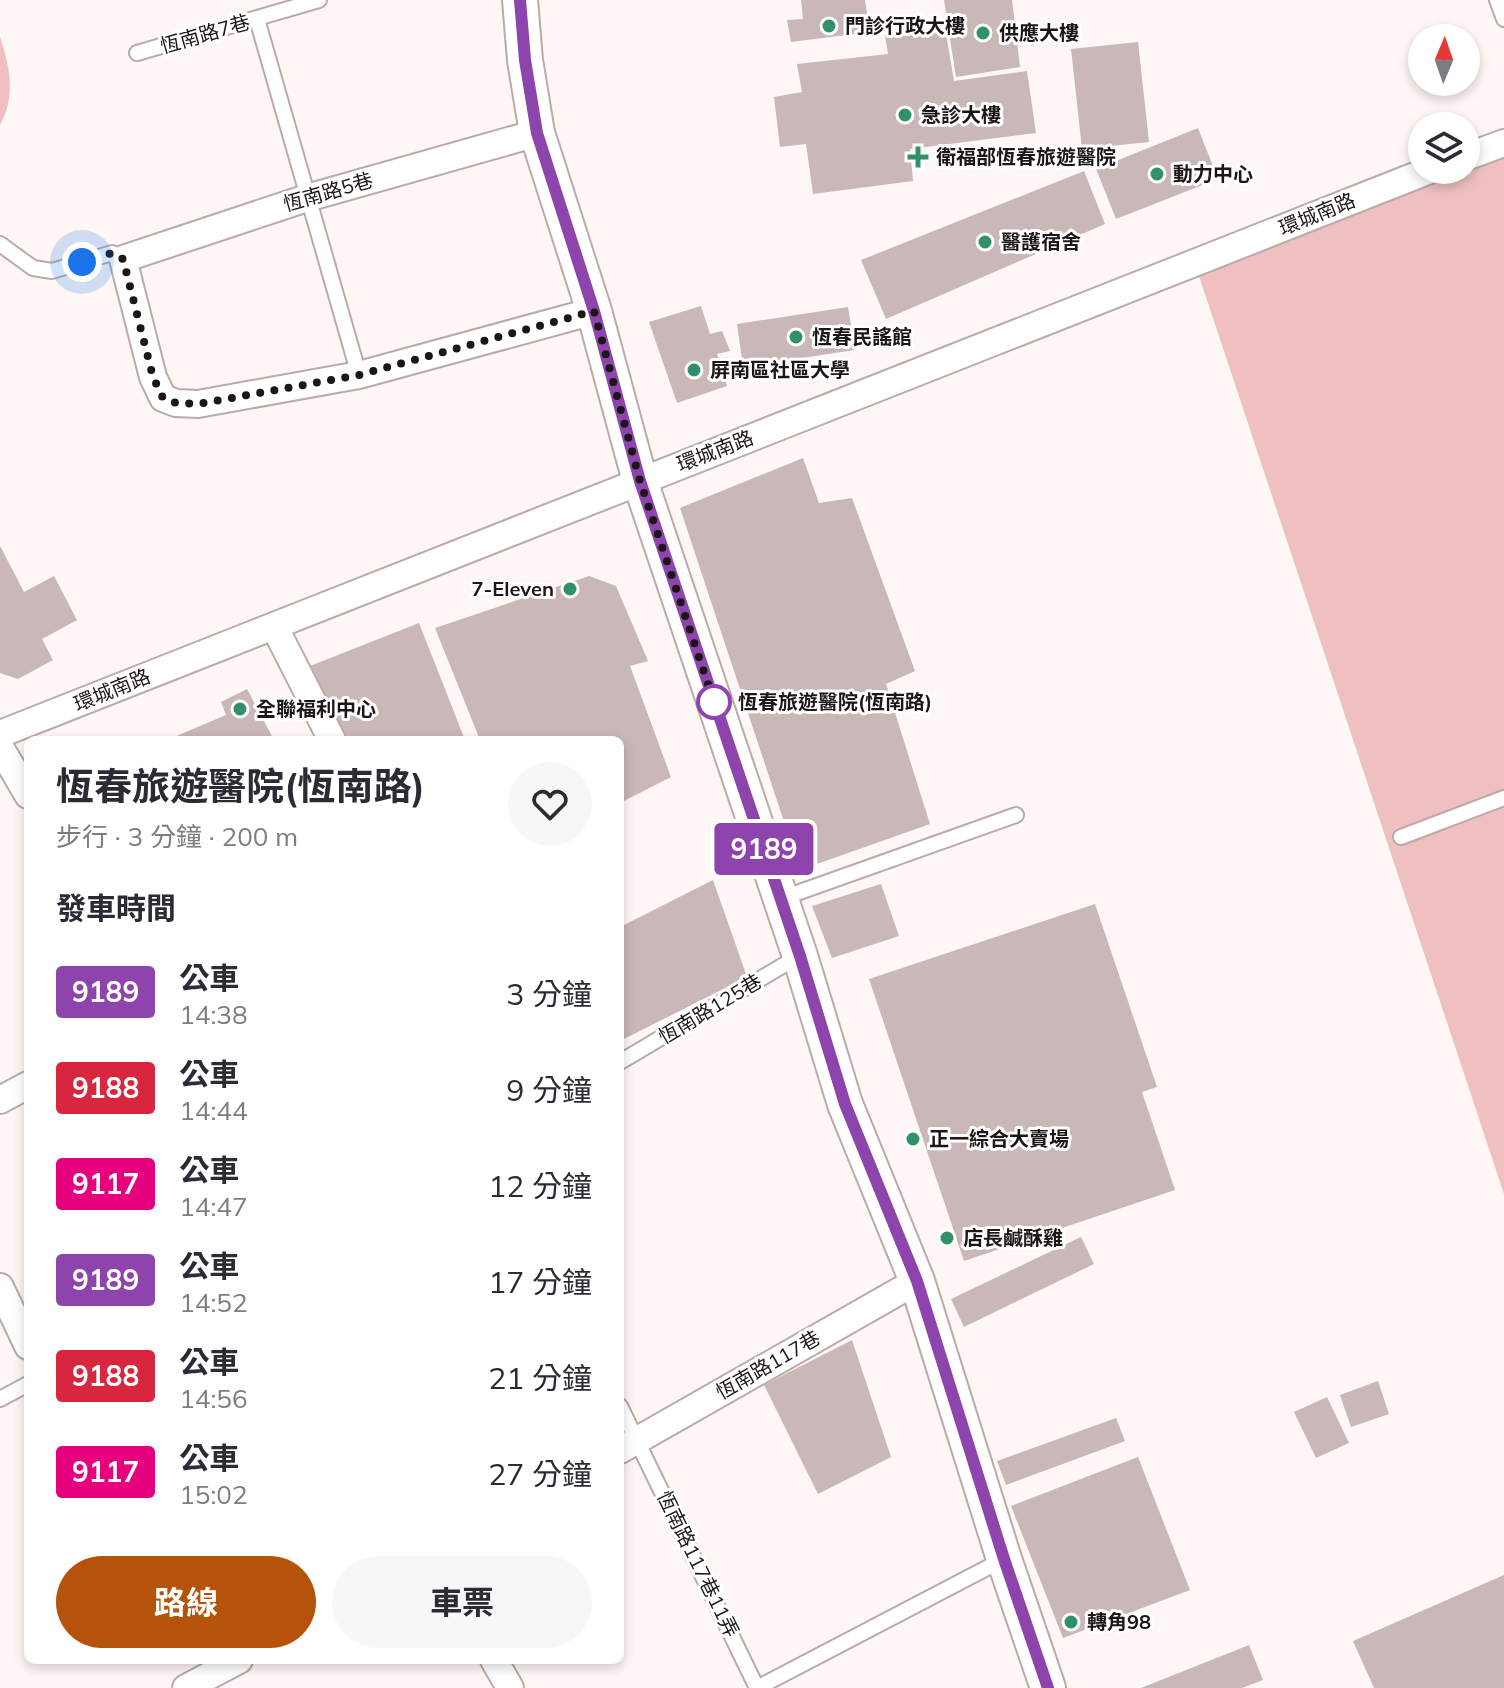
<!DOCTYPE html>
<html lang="zh-TW">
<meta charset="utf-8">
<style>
:root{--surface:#fff;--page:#f7f7f7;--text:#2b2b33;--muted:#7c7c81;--accent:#b45309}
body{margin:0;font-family:Mulish,"Noto Sans TC",sans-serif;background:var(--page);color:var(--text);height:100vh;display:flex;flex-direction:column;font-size:30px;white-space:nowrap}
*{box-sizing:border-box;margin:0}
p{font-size:26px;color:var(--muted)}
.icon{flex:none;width:44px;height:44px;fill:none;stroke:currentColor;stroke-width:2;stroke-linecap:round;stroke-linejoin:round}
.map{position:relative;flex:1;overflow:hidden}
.sheet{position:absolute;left:24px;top:736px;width:600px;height:928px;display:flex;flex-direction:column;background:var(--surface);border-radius:12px;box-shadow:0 4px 12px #0003}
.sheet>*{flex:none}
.badge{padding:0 16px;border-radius:6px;font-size:28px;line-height:52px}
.needle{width:52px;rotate:2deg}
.fabs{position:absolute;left:1408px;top:24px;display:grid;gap:16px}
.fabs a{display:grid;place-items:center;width:72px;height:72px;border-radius:50%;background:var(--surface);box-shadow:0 4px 12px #0003;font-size:40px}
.you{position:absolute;width:40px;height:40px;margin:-20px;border:6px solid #fff;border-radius:50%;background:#1a73e8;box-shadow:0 0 0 12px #1a73e833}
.map>.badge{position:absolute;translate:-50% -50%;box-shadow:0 0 0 4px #fff}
h2{padding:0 32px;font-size:30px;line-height:72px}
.round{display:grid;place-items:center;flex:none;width:84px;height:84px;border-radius:42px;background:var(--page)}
.summary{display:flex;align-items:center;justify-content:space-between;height:136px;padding:0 32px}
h1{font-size:38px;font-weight:700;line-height:60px}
.action{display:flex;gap:16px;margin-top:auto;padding:16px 32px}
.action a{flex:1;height:92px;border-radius:48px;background:var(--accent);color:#fff;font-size:32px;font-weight:700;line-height:92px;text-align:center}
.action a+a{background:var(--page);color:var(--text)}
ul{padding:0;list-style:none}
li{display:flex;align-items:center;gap:24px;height:96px;padding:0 32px}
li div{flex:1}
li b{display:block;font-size:30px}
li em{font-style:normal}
li .badge{min-width:88px;font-weight:700;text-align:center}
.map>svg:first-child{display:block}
</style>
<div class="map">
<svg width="1504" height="1688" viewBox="0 0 1504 1688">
<rect width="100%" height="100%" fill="#fef7f6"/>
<!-- green -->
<g fill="#efc0bf">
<path d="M0,37C10,68 16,95 0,125Z"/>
<path d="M1504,150V1194L1195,264L1449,170H1466V164Z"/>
</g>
<!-- building -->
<g fill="#cab7b7">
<path d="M801,0H865L870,32L791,42L787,20L803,19Z"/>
<path d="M944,0H1012L1020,67L956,77Z"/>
<path d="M945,28L954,81L1027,71L1036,133L910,149L913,181L813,194L806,144L780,147L774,97L802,92L797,64L888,54L885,35Z"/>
<path d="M1138,42L1149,142L1082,149L1071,49Z"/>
<path d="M1198,128L1218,179L1116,219L1096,169Z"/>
<path d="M1084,171L1105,224L886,319L861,260Z"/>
<path d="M701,306L710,334L722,331L730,351L717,354L727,386L677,403L649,322Z"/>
<path d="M848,307L855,350L743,367L737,324Z"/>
<path d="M803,458L819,503L852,498L915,671L886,684L930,824L800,870L680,508Z"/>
<path d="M0,546L24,592L54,576L77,620L42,639L53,660L18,679L0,673Z"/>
<path d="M589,576L616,586L648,661L630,666L671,777L620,803V740H480L435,628Z"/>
<path d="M419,623L465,740H341L310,666Z"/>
<path d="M247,689L274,740H167L226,715L221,702Z"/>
<path d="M713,880L747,977L620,1041V927Z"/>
<path d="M881,884L899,936L832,958L812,906Z"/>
<path d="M1095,904L1157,1087L1142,1092L1175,1190L964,1261L869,979Z"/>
<path d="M1081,1237L1094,1264L964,1327L951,1299Z"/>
<path d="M852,1340L891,1457L818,1494L764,1385Z"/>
<path d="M1378,1381L1389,1414L1351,1427L1340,1395Z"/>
<path d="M1327,1397L1349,1443L1316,1458L1294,1412Z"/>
<path d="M1116,1418L1125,1441L1006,1485L997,1461Z"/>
<path d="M1138,1457L1190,1590L1063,1638L1011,1506Z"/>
<path d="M1504,1575V1688H1374L1353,1641Z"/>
<path d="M1249,1645L1263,1680L1242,1688H1141Z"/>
</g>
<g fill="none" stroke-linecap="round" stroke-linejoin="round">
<defs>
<g id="service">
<path d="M1497,0L1504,19"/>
<path d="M257,19L359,375"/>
<path d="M137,53L319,0"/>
<path d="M0,244L33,268L52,271L112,253L123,259"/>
<path d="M1401,837L1504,798"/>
<path d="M780,899L1016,815"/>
<path d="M620,1062L799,956"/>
<path d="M0,1399L28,1384"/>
<path d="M620,1406L757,1688L1004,1559"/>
</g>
<g id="minor">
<path d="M537,133L307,198L123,259L153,377L163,398L176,403L198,404L359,375L594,311"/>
<path d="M1466,157L1504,143"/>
<path d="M274,626L332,740"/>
<path d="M0,734L1430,170"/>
<path d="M0,747L28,795"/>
<path d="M0,1100L28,1085"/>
<path d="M0,1287L28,1346"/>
<path d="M620,1450L917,1281"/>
<path d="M494,1660L510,1688"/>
<path d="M186,1688L239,1660"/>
</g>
<path id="tertiary" d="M520,0L525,60L537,133L594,311L640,481L800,956L845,1104L917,1281L1004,1559L1048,1688"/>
</defs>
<!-- service casing -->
<use href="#service" stroke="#bcaaaa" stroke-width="18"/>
<!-- minor casing -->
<use href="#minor" stroke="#bcaaaa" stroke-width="30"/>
<!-- tertiary casing -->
<use href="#tertiary" stroke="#bcaaaa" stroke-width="38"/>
<!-- service -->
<use href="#service" stroke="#fff" stroke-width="14"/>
<!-- minor -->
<use href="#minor" stroke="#fff" stroke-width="26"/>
<!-- tertiary -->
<use href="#tertiary" stroke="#fff" stroke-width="34"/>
</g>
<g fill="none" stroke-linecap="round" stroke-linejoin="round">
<defs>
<path id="line" d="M520,0L525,60L537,133L594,311L640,481L800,956L845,1104L917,1281L1004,1559L1048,1688"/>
</defs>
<!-- line casing -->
<use href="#line" stroke="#fff" stroke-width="18"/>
<!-- line -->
<use href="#line" stroke="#8e44ad" stroke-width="12"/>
<!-- walk -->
<path stroke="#1c1616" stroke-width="8" stroke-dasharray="0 14.4" d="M82,262L112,253L123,259L153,377L163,398L176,403L198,404L359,375L594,311L640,481L714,702"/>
</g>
<!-- markers -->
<g fill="#309069" stroke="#fff" stroke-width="3">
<circle cx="829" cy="26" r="8"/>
<circle cx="983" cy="33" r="8"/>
<circle cx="905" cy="115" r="8"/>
<path d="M914 145h8v8h8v8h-8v8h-8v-8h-8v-8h8z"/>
<circle cx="1157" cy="174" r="8"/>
<circle cx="985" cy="242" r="8"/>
<circle cx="796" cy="337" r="8"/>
<circle cx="694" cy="370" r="8"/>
<circle cx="570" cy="589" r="8"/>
<circle cx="240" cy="709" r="8"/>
<circle cx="913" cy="1139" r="8"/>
<circle cx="947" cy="1238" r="8"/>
<circle cx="1071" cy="1622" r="8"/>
</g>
<circle fill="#fff" stroke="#8e44ad" stroke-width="4" cx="714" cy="702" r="16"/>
<g text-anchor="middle" stroke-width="6" stroke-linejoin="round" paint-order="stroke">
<!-- poi labels -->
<g font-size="20" font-weight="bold" fill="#1c1616" stroke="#fff" text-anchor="start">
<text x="845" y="33">門診行政大樓</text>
<text x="999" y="40">供應大樓</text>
<text x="921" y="122">急診大樓</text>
<text x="936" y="164">衛福部恆春旅遊醫院</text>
<text x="1173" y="181">動力中心</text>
<text x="1001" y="249">醫護宿舍</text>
<text x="812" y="344">恆春民謠館</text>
<text x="710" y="377">屏南區社區大學</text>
<text x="554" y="596" text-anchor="end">7-Eleven</text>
<text x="256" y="716">全聯福利中心</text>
<text x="929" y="1146">正一綜合大賣場</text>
<text x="963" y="1245">店長鹹酥雞</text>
<text x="1087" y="1629">轉角98</text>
</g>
<!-- street labels -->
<g font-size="20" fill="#1c1616" stroke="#fff">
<text transform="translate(205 34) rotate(-16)" y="7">恆南路7巷</text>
<text transform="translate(328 192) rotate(-16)" y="7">恆南路5巷</text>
<text transform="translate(1317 214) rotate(-22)" y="7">環城南路</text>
<text transform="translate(715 451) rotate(-21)" y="7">環城南路</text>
<text transform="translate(112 690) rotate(-22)" y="7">環城南路</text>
<text transform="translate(710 1009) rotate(-31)" y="7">恆南路125巷</text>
<text transform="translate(768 1365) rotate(-30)" y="7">恆南路117巷</text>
<text transform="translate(698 1564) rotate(64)" y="7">恆南路117巷11弄</text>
</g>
<!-- stop labels -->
<g font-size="20" font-weight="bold" fill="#1c1616" stroke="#fff" text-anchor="start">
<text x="738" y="709">恆春旅遊醫院(恆南路)</text>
</g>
</g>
</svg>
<div class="fabs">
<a><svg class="needle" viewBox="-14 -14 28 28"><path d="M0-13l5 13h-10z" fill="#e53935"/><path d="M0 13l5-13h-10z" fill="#7c7c81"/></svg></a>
<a><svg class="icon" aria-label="layers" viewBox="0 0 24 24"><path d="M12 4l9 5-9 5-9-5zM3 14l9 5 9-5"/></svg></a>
</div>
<div class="you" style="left:82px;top:262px"></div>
<b class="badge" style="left:764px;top:849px;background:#8e44ad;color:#fff">9189</b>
<section class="sheet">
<div class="summary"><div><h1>恆春旅遊醫院(恆南路)</h1><p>步行 · 3 分鐘 · 200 m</p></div><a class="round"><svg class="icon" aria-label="heart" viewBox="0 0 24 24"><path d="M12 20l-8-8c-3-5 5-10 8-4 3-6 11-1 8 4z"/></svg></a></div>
<h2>發車時間</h2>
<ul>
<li><span class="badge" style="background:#8e44ad;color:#fff">9189</span><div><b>公車</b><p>14:38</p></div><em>3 分鐘</em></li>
<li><span class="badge" style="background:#d7263d;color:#fff">9188</span><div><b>公車</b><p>14:44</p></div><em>9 分鐘</em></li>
<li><span class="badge" style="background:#e6007e;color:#fff">9117</span><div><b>公車</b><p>14:47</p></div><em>12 分鐘</em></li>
<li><span class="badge" style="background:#8e44ad;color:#fff">9189</span><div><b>公車</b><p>14:52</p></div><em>17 分鐘</em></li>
<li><span class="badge" style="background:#d7263d;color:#fff">9188</span><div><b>公車</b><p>14:56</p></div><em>21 分鐘</em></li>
<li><span class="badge" style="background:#e6007e;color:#fff">9117</span><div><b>公車</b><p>15:02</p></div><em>27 分鐘</em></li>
</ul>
<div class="action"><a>路線</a><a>車票</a></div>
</section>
</div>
